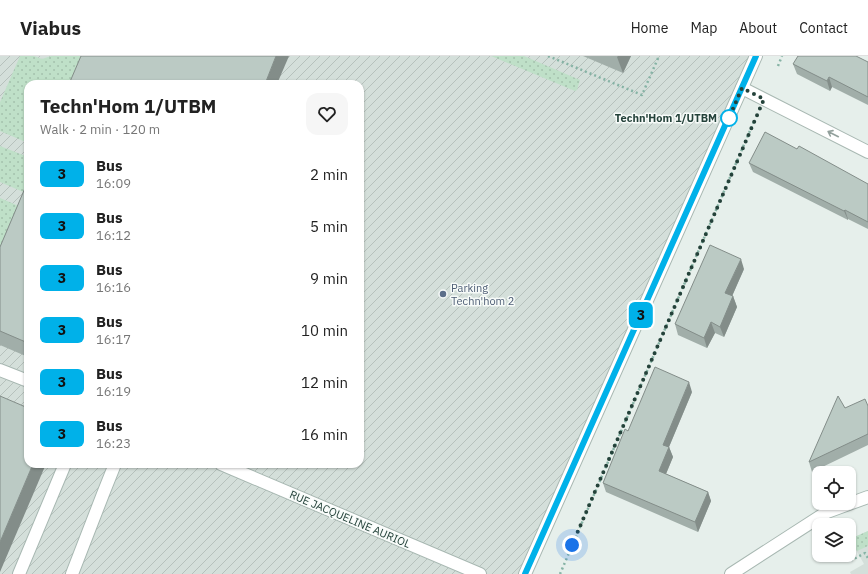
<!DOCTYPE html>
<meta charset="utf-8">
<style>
:root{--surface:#fff;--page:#f6f6f6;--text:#222;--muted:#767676;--line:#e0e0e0}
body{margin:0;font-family:"IBM Plex Sans",sans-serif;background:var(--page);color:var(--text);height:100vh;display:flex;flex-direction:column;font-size:15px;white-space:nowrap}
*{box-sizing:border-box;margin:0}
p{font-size:13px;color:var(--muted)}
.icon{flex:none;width:22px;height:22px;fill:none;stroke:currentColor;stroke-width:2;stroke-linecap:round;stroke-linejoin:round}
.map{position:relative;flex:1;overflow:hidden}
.drawer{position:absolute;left:24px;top:24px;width:340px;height:388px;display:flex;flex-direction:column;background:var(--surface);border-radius:12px;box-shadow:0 1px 3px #0004}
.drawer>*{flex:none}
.badge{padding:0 8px;border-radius:6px;font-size:14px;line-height:26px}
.fabs{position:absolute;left:812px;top:410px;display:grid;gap:8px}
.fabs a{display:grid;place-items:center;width:44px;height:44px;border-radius:8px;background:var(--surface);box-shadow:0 1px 3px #0004;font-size:20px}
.you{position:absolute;width:20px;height:20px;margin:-10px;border:3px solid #fff;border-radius:50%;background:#1a73e8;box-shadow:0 0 0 6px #1a73e833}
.map>.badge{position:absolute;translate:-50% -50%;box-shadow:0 0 0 2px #fff}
.round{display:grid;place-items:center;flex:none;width:42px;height:42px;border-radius:12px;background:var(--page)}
.overview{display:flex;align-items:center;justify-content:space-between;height:68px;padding:0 16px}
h1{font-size:19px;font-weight:700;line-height:30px}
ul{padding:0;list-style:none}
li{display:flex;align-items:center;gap:12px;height:52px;padding:0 16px}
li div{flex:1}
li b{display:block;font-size:15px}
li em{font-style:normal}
li .badge{min-width:44px;font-weight:700;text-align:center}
header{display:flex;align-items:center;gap:24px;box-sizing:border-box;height:56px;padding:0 20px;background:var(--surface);border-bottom:1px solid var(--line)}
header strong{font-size:19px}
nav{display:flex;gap:22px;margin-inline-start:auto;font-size:14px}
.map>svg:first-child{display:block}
</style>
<header>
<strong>Viabus</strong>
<nav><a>Home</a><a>Map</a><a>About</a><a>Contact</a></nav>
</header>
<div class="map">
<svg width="868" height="518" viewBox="0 0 868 518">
<defs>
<pattern id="industrial-furrows" width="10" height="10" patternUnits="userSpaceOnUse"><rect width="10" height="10" fill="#d4dfda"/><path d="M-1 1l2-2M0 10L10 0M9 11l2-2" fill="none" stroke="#b6c1bc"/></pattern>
<pattern id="grass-dots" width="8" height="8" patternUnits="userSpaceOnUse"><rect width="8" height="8" fill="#bfe0c8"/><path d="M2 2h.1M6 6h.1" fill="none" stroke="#a4c1ad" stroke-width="1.8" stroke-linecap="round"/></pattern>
</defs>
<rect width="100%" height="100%" fill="#e6efeb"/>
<!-- built -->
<path fill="#d4dfda" d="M868,475V518H851L850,516L864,508L850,483Z"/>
<!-- industrial -->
<path fill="url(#industrial-furrows)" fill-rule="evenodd" d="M0,0H749L525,518H0ZM28,28H360V408H28Z"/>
<!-- grass -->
<g fill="url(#grass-dots)">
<path d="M20,0H34L42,3L51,0H94L82,28H28V87L0,75V46Z"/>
<path d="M491,0H524L580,24L577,34L575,35Z"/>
<path d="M0,90L28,101V138L0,126Z"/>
<path d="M0,142L28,154L0,192Z"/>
<path d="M868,475V490L857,495L850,483Z"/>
</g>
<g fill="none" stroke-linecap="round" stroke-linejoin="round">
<defs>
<g id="minor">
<path d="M742,32L868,96"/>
<path d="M0,314L28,325"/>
<path d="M221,408L480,518"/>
<path d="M19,518L65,408"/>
<path d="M72,518L103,438L115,408"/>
<path d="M525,518L756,0"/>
<path d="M731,518L827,456L868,441"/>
</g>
</defs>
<!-- minor casing -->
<use href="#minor" stroke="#a8b8b2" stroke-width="14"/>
<!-- path -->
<g stroke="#86b3a5" stroke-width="2.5" stroke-dasharray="2 3" stroke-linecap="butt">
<path d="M548,0L642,39L659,0"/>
<path d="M778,10L782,0"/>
<path d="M849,498L852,504L865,497L868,502"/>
<path d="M560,518L755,63"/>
</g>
<!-- minor -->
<use href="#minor" stroke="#fff" stroke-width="12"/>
</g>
<!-- wall -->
<g fill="#a1aea9">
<path d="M583,0H631L623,17Z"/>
<path d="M868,6V49L832,31L830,35L797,18L793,8Z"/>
<path d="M749,107L868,128V173L848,163V164L753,116Z"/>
<path d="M28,125V301L0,289V191Z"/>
<path d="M744,213L732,240H733L737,251L724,281L715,277L707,292L678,279L675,268Z"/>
<path d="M692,336L669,391L673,401L666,418L708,436L711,445L698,476L606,436L603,427L628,375Z"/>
<path d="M868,350V389L812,416L809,406L845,352Z"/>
</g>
<!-- shaded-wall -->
<g fill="#838d89">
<path d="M276,0H289L277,28H265Z"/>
<path d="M618,0H631L623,17L617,1Z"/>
<path d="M829,21L832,31L830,35L827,25Z"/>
<path d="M845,154L848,163V164L844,155Z"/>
<path d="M741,203L744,213L729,247L725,237Z"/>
<path d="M733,240L737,251L724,281L720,271Z"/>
<path d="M711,266L715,277L707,292L704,282Z"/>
<path d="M689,326L692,336L666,398L663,389Z"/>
<path d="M669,391L673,401L663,425L659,415Z"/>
<path d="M33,408H46L0,516V486Z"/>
<path d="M708,436L711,445L698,476L695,466Z"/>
</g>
<!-- building -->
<g fill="#bbcac4" stroke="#838d89">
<path d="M81,0H276L265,28H69Z"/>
<path d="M798,0H856L868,6V41L829,21L827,25L793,8Z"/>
<path d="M765,76L797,93L799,90L868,128V166L845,154L844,155L749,107Z"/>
<path d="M28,125V287L0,275V191Z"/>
<path d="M710,189L741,203L725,237L733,240L720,271L711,266L704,282L675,268Z"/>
<path d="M655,311L689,326L663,389L669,391L659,415L708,436L695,466L603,427L625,373L628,375Z"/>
<path d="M0,340L28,352V408H33L0,486Z"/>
<path d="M838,340L845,352L865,343L868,350V378L809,406Z"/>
</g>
<!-- one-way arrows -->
<defs><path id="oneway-shaft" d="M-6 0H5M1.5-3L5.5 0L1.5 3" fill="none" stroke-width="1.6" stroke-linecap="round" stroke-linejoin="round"/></defs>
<use stroke="#92a09c" href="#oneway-shaft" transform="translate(833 78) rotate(-153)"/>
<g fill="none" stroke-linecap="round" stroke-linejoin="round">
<defs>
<path id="line" d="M525,518L756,0"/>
</defs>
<!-- line casing -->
<use href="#line" stroke="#fff" stroke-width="9"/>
<!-- line -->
<use href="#line" stroke="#00b1e9" stroke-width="6"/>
<!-- walk -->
<path stroke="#24423a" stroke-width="4" stroke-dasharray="0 7.2" d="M572,489L764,43L742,32L729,62"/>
</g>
<!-- markers -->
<circle fill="#fff" stroke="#00b1e9" stroke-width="2" cx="729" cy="62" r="8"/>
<circle fill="#5c6f8a" stroke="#f7fbf9" stroke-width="1.5" cx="443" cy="238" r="4"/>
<g text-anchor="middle" stroke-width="3" stroke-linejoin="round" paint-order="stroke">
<!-- stop labels -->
<g font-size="11" font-weight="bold" fill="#24423a" stroke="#f7fbf9" text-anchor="end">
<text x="717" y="66">Techn'Hom 1/UTBM</text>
</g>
<!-- service labels -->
<g font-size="11" fill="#4e5e75" stroke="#f7fbf9" text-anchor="start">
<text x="451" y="236">Parking<tspan x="451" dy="13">Techn'hom 2</tspan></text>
</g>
<!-- street labels -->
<g font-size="11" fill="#24423a" stroke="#f7fbf9">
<text transform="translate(350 463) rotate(23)" y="4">RUE JACQUELINE AURIOL</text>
</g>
</g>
</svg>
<div class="fabs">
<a><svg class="icon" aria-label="locate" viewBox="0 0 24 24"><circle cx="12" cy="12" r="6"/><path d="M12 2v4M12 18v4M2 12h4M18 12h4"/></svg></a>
<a><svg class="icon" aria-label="layers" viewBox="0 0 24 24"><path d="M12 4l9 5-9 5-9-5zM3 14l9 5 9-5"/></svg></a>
</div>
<div class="you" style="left:572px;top:489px"></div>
<b class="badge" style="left:641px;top:259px;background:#00b1e9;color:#111">3</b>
<section class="drawer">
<div class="overview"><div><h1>Techn'Hom 1/UTBM</h1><p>Walk · 2 min · 120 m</p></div><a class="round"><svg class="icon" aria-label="heart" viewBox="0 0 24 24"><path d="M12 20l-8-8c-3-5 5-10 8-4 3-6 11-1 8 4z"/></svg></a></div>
<ul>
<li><span class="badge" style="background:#00b1e9;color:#111">3</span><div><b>Bus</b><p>16:09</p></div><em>2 min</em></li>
<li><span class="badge" style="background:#00b1e9;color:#111">3</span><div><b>Bus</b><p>16:12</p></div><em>5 min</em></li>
<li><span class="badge" style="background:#00b1e9;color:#111">3</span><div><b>Bus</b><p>16:16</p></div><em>9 min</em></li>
<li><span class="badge" style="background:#00b1e9;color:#111">3</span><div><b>Bus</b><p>16:17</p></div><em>10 min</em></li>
<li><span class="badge" style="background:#00b1e9;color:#111">3</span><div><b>Bus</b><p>16:19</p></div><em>12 min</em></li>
<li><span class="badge" style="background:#00b1e9;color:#111">3</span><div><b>Bus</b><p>16:23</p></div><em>16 min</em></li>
</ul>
</section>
</div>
